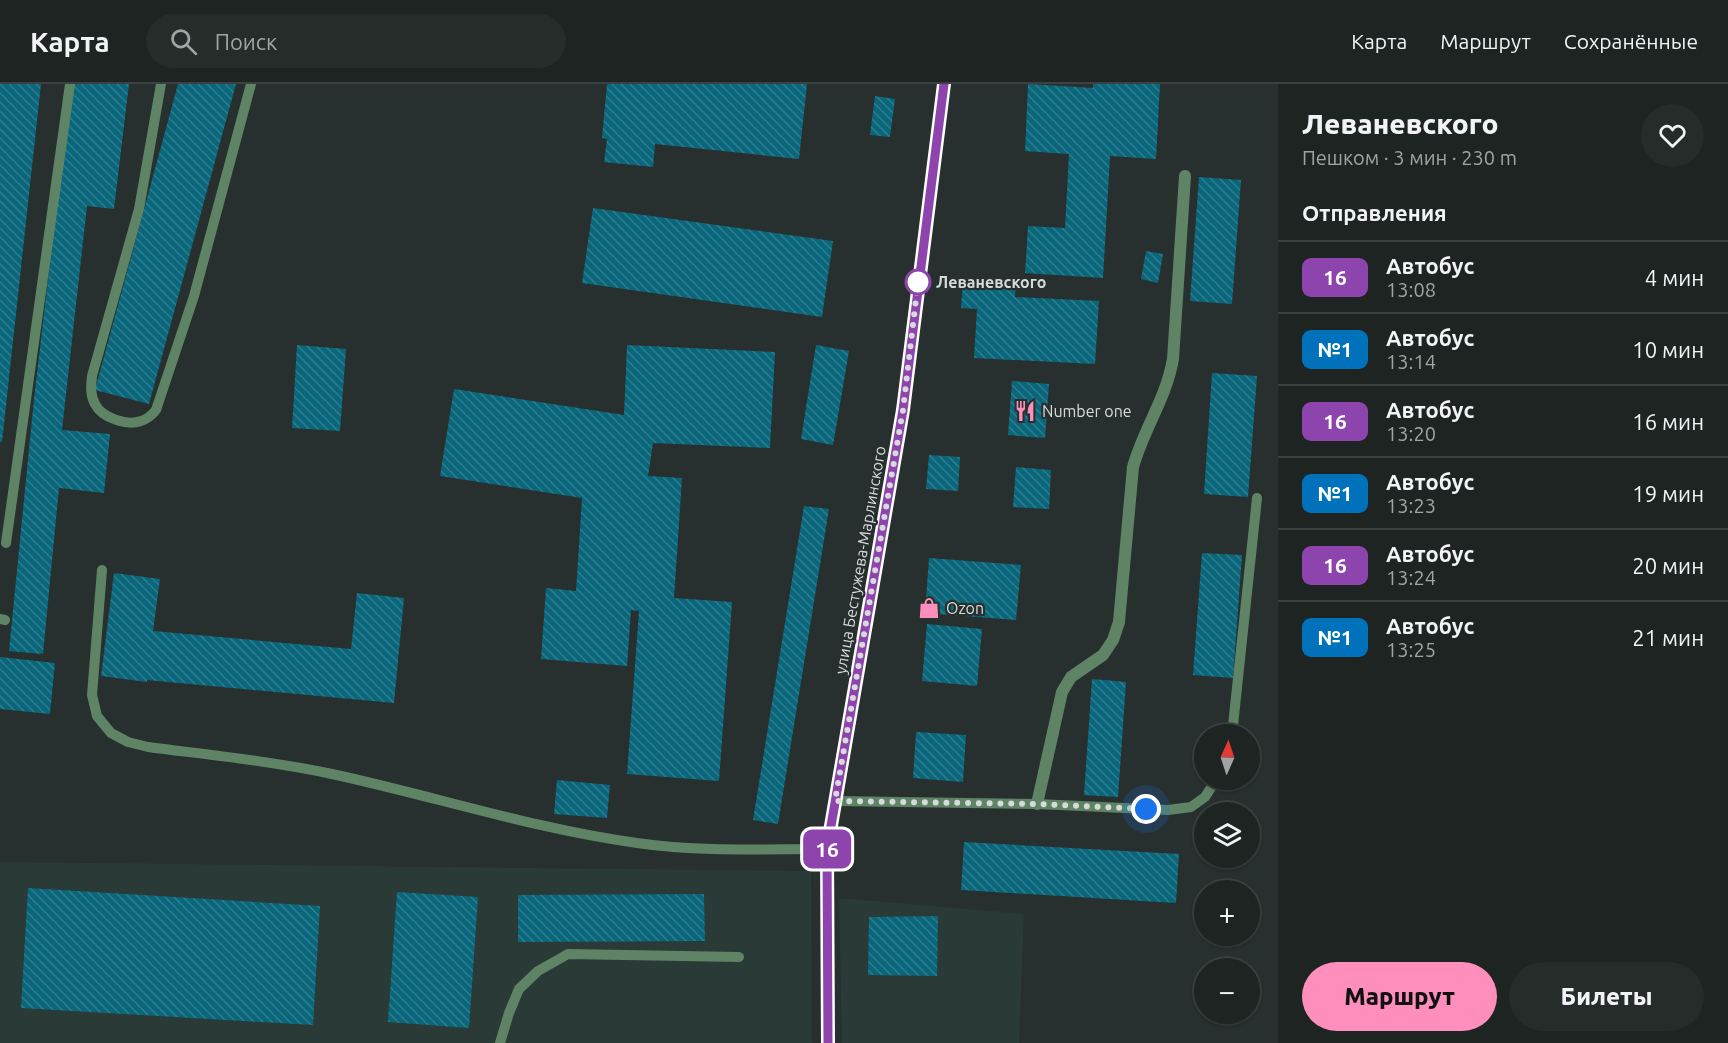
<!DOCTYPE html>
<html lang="ru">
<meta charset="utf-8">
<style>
:root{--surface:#1d2422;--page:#252c2a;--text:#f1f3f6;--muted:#a0a4a5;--line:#3b4140;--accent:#fe8ebc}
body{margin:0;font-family:Ubuntu,sans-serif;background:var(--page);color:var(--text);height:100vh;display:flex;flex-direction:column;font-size:22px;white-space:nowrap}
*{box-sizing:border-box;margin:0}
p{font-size:20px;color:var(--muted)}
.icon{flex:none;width:33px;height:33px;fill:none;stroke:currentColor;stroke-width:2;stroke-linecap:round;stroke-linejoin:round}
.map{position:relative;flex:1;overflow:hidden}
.drawer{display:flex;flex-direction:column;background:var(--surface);width:450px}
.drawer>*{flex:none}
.badge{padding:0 12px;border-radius:9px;font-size:21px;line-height:39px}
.needle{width:39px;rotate:3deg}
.buttons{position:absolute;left:1194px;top:640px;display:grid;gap:12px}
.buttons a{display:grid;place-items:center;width:66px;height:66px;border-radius:50%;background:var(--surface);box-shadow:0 2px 4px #0004,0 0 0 2px var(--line);font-size:30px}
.you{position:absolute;width:30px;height:30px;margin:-15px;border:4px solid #fff;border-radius:50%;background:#1a73e8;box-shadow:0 0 0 9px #1a73e833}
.map>.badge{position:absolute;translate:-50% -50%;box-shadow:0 0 0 3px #fff}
h2{padding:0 24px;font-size:22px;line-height:54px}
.round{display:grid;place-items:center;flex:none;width:63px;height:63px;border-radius:32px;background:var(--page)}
.headline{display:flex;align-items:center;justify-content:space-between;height:102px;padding:0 24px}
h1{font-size:28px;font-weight:800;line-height:45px}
.action{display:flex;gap:12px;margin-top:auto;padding:12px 24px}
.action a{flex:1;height:69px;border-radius:36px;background:var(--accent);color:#111;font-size:24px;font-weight:800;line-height:69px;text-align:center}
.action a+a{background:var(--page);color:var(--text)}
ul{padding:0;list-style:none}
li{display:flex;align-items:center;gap:18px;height:72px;padding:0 24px;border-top:2px solid var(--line)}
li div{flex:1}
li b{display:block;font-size:22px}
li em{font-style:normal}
li .badge{min-width:66px;font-weight:700;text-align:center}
header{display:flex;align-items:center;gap:36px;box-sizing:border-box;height:84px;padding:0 30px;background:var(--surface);border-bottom:2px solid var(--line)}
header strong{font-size:28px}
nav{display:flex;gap:33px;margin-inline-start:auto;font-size:21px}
.search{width:420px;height:54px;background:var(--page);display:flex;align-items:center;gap:15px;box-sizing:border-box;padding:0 21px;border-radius:33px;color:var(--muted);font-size:22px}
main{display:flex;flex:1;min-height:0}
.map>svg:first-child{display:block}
</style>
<header>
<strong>Карта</strong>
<div class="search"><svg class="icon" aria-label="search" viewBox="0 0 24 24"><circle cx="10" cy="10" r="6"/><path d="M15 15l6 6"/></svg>Поиск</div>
<nav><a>Карта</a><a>Маршрут</a><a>Сохранённые</a></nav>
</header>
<main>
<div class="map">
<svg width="1278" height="959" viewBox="0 0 1278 959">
<defs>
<pattern id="building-back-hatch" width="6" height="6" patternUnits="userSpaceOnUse" patternTransform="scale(1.5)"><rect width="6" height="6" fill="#0a677b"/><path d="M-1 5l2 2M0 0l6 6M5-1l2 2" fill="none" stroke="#2d7c8d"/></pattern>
</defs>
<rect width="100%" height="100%" fill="#27302e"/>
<!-- built -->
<g fill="#293a37">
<path d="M0,778L811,787L812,959H0Z"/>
<path d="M839,814L1024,830L1019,959H842Z"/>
</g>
<!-- building -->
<g fill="url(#building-back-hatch)">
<path d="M0,0H41L2,358H0Z"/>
<path d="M71,0H129L114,125L87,122L62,346L110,350L104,409L59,404L43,570L9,567L34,315Z"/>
<path d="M178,0H236L149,320L95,306Z"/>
<path d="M607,0H807L799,75L655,60L653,83L604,78L607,55L602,54Z"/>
<path d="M1028,0L1093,4V0H1160L1156,75L1110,72L1103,194L1025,189L1028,142L1065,144L1069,70L1025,67Z"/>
<path d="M875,12L895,15L890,53L870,51Z"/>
<path d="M1199,93L1241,96L1232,220L1190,217Z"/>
<path d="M593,124L833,157L822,233L582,199Z"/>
<path d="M1146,167L1163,170L1158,199L1141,195Z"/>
<path d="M963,195L1016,198L1015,213L1099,217L1095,280L974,274L977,225L961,224Z"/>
<path d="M297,261L346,265L340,347L292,344Z"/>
<path d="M627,261L775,268L770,364L653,359L648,392L682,394L674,514L732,518L719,697L627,690L639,527L631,526L627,582L541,575L546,504L576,507L582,414L440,392L454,305L624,331Z"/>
<path d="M816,261L849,267L833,361L801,355Z"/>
<path d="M1212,289L1257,292L1248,413L1204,410Z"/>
<path d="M1012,297L1049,300L1045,354L1008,351Z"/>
<path d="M929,371L960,373L958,407L926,405Z"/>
<path d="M1016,383L1051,386L1049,425L1013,423Z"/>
<path d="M804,422L829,425L778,740L753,736Z"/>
<path d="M1202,469L1242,471L1233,594L1193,591Z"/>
<path d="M929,474L1021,481L1016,536L925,529Z"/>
<path d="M114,489L160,495L153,547L351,565L357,509L404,514L394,619L147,596V598L101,592Z"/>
<path d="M927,540L982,545L977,602L922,597Z"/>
<path d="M0,573L55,579L50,630L0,625Z"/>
<path d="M1092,595L1126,598L1118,713L1084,711Z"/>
<path d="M916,648L966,651L963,698L913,694Z"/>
<path d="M557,696L610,701L607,734L554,730Z"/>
<path d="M964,758L1179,770L1176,819L961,806Z"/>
<path d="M28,804L320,822L313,941L21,924Z"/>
<path d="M397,808L478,813L469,944L388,938Z"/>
<path d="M704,810L705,857L518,858V811Z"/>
<path d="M938,832L937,892L868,891L869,833Z"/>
</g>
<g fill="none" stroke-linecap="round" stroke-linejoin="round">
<!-- lane -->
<g stroke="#5e8465" stroke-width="10">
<path d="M161,0L139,125L92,292C91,302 90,311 95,320C102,334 127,342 141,337C148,335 152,331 156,326L194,212L251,0"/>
<path d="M6,459L70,0"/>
<path d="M102,486L92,611L97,632L111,649L128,658L148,663C210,671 271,677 332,690C434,712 534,745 637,759C699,768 765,765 827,765"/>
<path d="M0,535L5,536"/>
<path d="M1232,651L1257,414"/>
<path d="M835,717L1037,720L1168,726L1191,723L1205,713L1216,696"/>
<path d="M500,959L509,929L519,905L538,887L568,870L739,873"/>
</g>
<!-- street -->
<g stroke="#5e8465" stroke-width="12">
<path d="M1037,720L1062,608L1071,593L1103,571L1113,556L1119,538L1133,383C1144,344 1166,315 1173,275L1185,92"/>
<path d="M828,959L827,765L903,326L944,0"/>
</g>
</g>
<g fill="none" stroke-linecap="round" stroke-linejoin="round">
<defs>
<path id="line" d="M828,959L827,765L903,326L944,0"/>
</defs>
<!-- line casing -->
<use href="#line" stroke="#fff" stroke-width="14"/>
<!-- line -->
<use href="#line" stroke="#8e44ad" stroke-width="9"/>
<!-- walk -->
<path stroke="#d6dbda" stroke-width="6" stroke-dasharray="0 10.8" d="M918,198L903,326L835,717L1037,720L1146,725"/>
</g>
<!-- icons -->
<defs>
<symbol id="restaurant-bare" viewBox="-9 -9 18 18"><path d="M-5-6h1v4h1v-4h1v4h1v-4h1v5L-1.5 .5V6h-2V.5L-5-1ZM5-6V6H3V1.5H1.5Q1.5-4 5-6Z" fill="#fe8ebc" stroke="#27302e" stroke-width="2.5" paint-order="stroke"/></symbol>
<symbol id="shop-bare" viewBox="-9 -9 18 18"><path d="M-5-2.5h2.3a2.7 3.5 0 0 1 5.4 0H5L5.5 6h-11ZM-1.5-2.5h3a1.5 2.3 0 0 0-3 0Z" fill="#fe8ebc" stroke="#27302e" stroke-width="2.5" paint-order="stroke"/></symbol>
</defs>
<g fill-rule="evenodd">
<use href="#restaurant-bare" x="1010" y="312" width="30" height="30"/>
<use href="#shop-bare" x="914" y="509" width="30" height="30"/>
</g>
<!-- markers -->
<circle fill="#fff" stroke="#8e44ad" stroke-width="3" cx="918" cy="198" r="12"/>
<g text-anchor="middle" stroke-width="4.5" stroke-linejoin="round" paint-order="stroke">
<!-- stop labels -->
<g font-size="16" font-weight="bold" fill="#d6dbda" stroke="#27302e" text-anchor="start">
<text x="936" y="204">Леваневского</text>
</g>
<!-- poi labels -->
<g font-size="16" fill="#d6dbda" stroke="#27302e" text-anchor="start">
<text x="1042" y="333">Number one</text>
<text x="946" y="530">Ozon</text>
</g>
<!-- street labels -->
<g font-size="16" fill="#d6dbda" stroke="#27302e">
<text transform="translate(860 476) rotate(-80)" y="6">улица Бестужева-Марлинского</text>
</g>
</g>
</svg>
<div class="buttons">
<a><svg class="needle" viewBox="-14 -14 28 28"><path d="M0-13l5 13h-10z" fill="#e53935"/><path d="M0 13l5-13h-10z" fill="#a0a4a5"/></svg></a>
<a><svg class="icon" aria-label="layers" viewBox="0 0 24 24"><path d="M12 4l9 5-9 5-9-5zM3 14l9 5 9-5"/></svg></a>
<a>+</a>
<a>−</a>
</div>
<div class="you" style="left:1146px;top:725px"></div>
<b class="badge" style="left:827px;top:765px;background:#8e44ad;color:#fff">16</b>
</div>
<section class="drawer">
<div class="headline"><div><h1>Леваневского</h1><p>Пешком · 3 мин · 230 m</p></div><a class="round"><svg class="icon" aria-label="heart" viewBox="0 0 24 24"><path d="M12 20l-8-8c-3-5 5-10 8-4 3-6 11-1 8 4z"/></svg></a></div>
<h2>Отправления</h2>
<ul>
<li><span class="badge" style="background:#8e44ad;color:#fff">16</span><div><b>Автобус</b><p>13:08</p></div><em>4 мин</em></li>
<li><span class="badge" style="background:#0072bc;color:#fff">№1</span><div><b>Автобус</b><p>13:14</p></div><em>10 мин</em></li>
<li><span class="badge" style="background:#8e44ad;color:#fff">16</span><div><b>Автобус</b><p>13:20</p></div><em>16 мин</em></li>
<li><span class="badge" style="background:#0072bc;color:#fff">№1</span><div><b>Автобус</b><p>13:23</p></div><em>19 мин</em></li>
<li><span class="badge" style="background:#8e44ad;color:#fff">16</span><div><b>Автобус</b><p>13:24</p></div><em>20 мин</em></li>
<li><span class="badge" style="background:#0072bc;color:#fff">№1</span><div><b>Автобус</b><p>13:25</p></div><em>21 мин</em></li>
</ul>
<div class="action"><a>Маршрут</a><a>Билеты</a></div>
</section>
</main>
